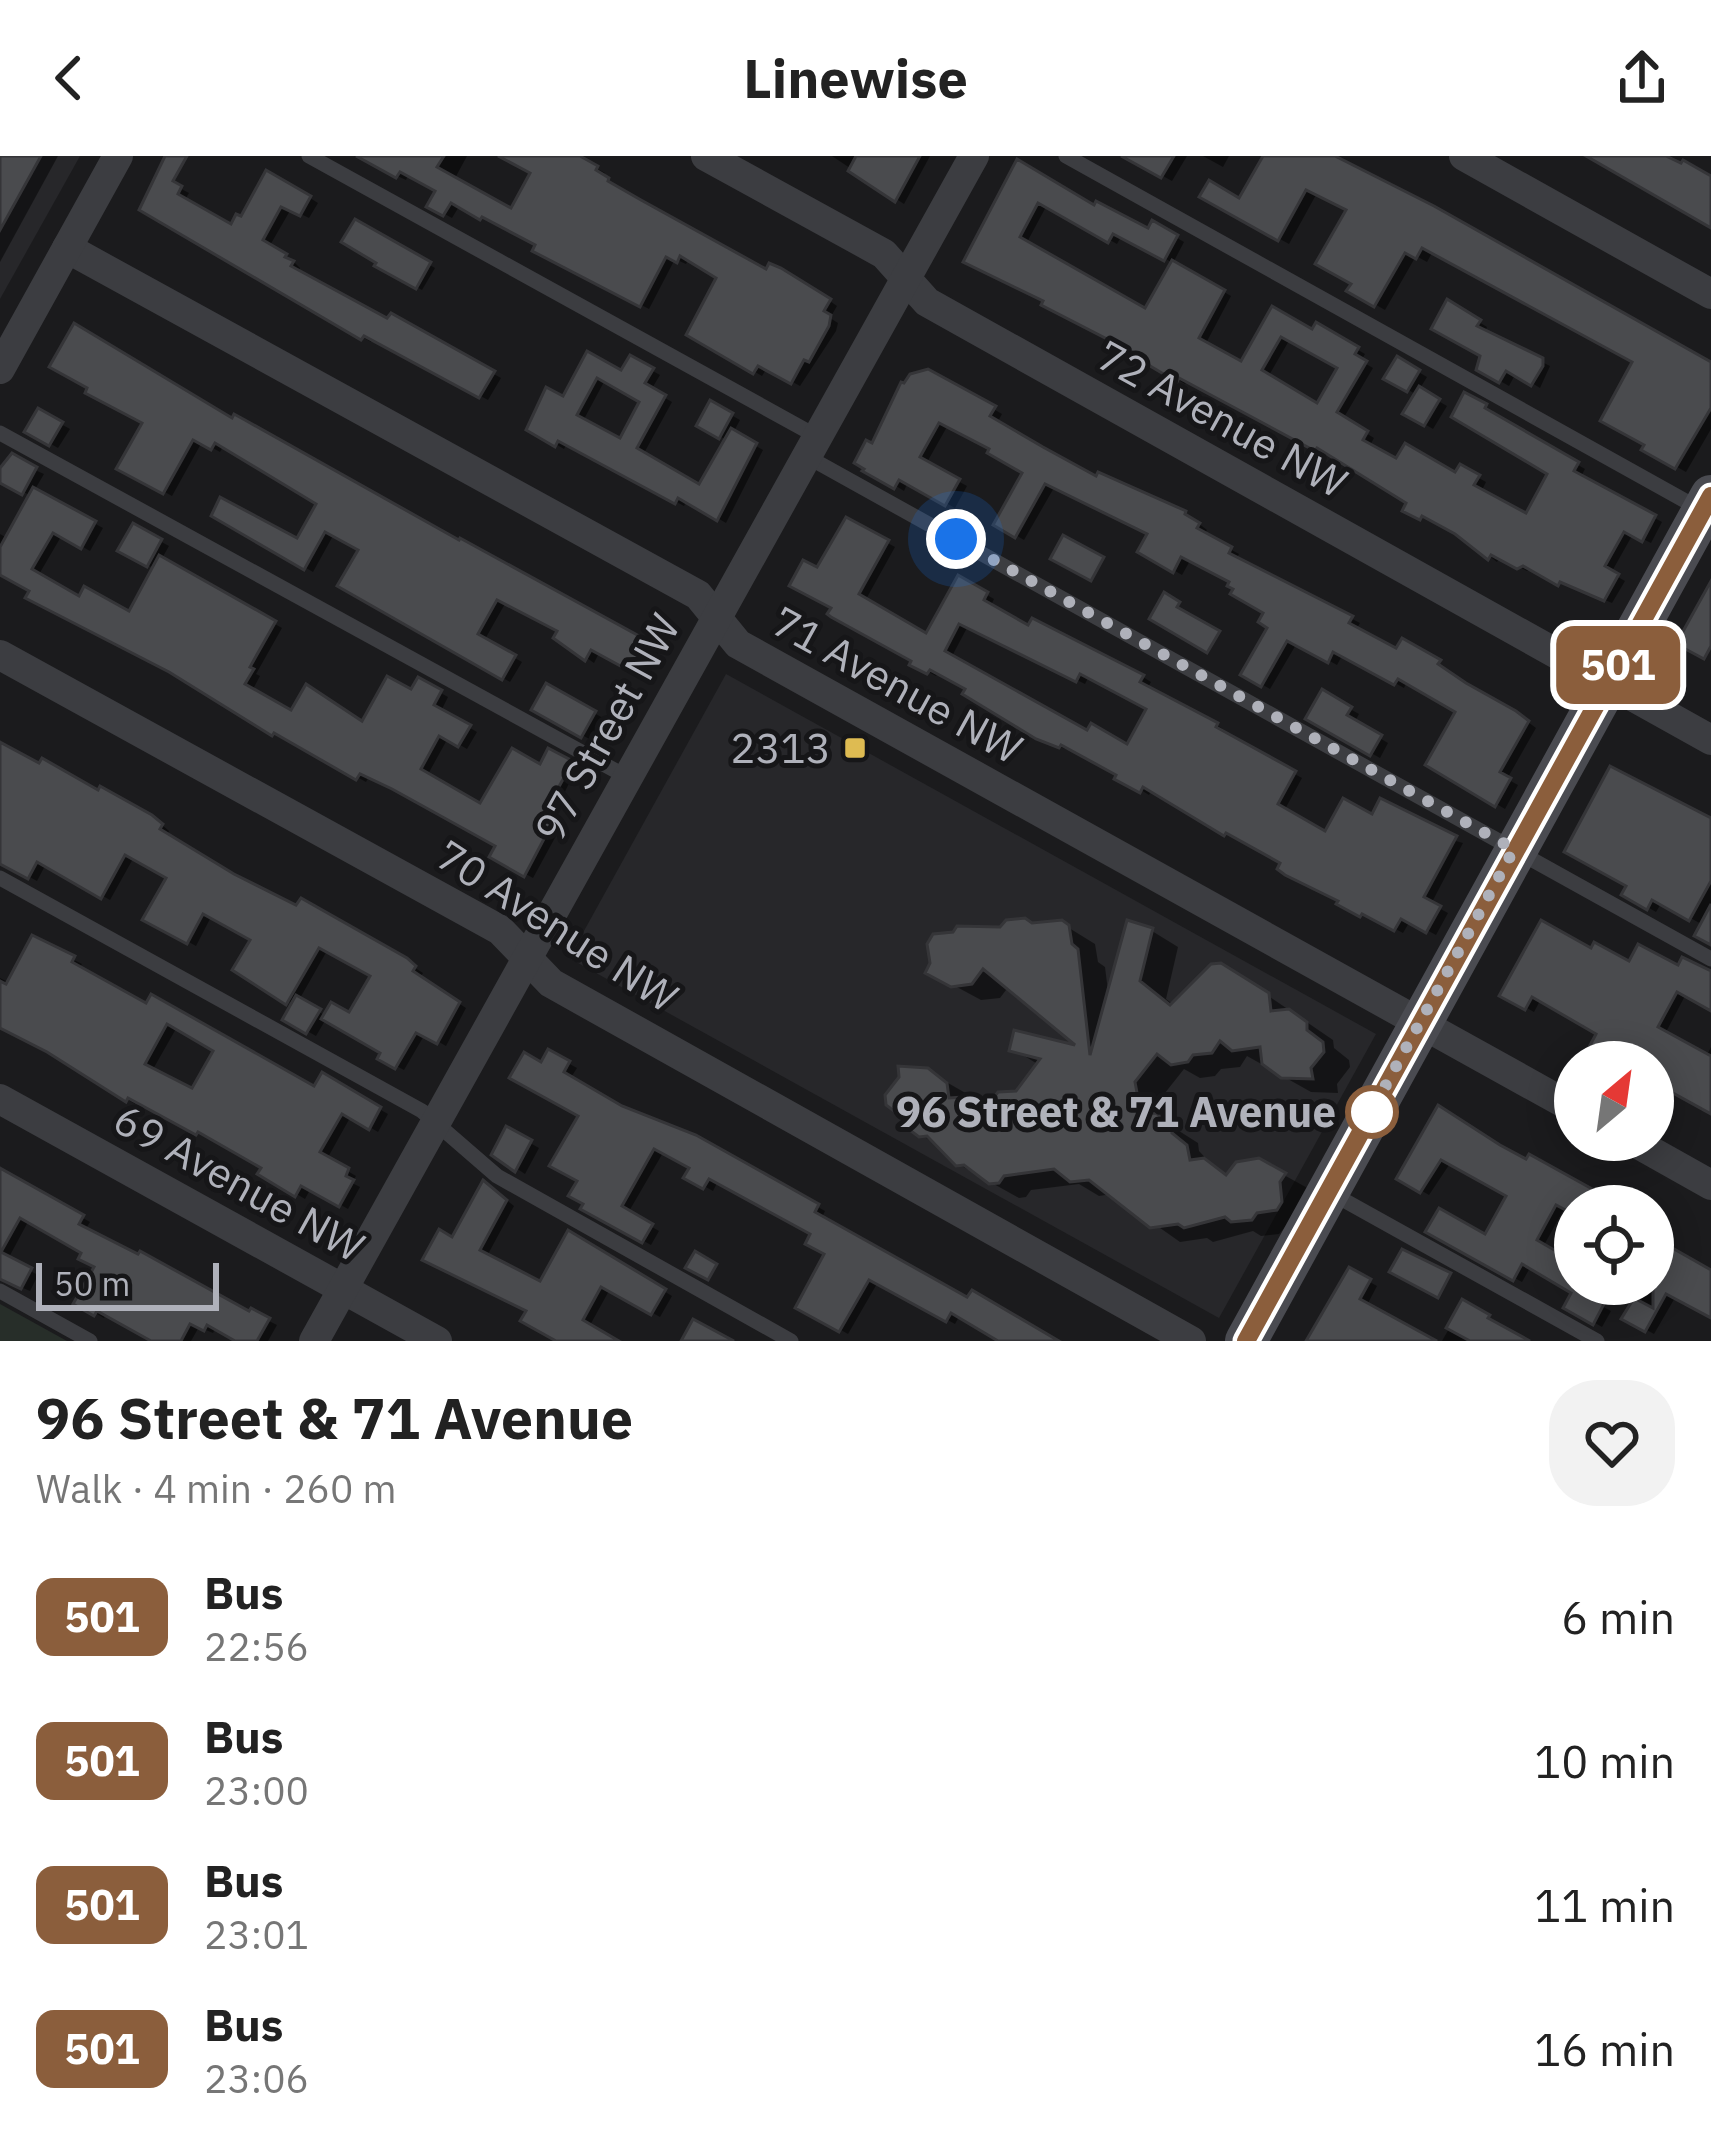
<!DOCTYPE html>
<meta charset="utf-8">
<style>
:root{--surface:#fff;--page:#f2f2f2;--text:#222;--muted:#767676}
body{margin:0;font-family:"IBM Plex Sans",sans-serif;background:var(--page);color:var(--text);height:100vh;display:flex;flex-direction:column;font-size:45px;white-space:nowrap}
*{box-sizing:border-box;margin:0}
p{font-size:39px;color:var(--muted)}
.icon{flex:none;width:66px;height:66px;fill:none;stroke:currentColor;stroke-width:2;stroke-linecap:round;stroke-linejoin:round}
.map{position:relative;height:1185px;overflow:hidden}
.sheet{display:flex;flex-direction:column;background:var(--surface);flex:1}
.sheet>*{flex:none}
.badge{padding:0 24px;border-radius:18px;font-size:42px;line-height:78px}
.needle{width:78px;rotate:29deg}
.controls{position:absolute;left:1554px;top:885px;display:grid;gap:24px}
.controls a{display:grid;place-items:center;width:120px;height:120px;border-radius:50%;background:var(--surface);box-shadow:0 6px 30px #0003;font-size:60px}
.scale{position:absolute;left:36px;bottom:30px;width:183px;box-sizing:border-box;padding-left:12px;border:6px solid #afb1ba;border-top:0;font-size:33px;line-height:42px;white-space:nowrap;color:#afb1ba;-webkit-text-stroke:9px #161618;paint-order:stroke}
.you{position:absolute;width:60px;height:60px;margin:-30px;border:9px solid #fff;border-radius:50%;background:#1a73e8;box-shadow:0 0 0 18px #1a73e833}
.map>.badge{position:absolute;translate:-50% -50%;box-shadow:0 0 0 6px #fff}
.round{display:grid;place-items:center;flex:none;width:126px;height:126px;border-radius:48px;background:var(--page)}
.headline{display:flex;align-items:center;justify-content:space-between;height:204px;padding:0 36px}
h1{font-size:57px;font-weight:700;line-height:90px}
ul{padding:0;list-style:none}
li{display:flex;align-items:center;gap:36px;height:144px;padding:0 36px}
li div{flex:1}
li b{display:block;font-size:45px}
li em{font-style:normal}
li .badge{min-width:132px;font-weight:700;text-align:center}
header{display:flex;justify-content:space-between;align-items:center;height:156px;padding:0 36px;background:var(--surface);font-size:54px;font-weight:700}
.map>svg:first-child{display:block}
</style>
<header><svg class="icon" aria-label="back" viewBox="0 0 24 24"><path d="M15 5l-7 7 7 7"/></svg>Linewise<svg class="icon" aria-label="share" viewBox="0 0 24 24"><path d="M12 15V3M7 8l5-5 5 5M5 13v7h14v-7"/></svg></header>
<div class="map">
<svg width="1711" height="1185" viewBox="0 0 1711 1185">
<rect width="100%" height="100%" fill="#1b1b1d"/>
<!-- built -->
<g fill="#27272a">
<path d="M0,0H80L0,143Z"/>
<path d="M726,518L1376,878L1219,1162L569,802Z"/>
</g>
<!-- green -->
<path fill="#272e29" d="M0,1148L67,1185H0Z"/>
<!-- shadow -->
<g fill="#0007" fill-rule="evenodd">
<path d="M0,0H58L0,106Z"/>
<path d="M354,0H467L454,24L512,56L534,16L504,0H584L585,6L605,17L602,21L615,29L614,32L767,117L814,134L837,150L830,162L838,167L836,175L800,230L767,212L762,220L690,178L720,121L689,102L686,108L675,103L649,153L544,98L539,88L460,49L452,62L430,50L439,34L409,17L406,24Z"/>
<path d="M832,0H930L904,48Z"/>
<path d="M1148,0H1187L1172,25L1143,9Z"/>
<path d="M1203,0H1229L1223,11Z"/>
<path d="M1266,0H1333L1711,209V273L1686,316L1645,293L1636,205L1433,95L1427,106L1416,100L1385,154L1350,134L1355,127L1349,53L1317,37L1289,88L1203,40L1240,46Z"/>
<path d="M1018,7L1095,53L1149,76L1153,68L1184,86L1173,107L1122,79L1117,88L1047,49L1026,88L1146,156L1224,136L1231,140L1205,189L1242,209L1273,154L1314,177L1317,170L1365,198L1361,205L1373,212L1343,263L1374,282L1369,291L1397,306L1456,320L1461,312L1486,326L1481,336L1527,361L1551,317L1466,240L1493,255L1491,259L1585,313L1580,322L1662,366L1651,387L1633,378L1611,417L1625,425L1612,447L1533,413L1527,415L1500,401L1497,406L1458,376L1406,353L1410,346L1376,323L1187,224L1185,228L1004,120ZM1290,183L1341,211L1319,251L1268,221Z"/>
<path d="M158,21L189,37L184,45L232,72L302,37L318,47L309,62L291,53L269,91L293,105L300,112L298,117L389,166L392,161L501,222L488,244L373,182L371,186L143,53Z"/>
<path d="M356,67L435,112L422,134L378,109Z"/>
<path d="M1448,147L1487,171L1484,177L1550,210L1540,232L1516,217L1509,230L1479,213L1483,198Z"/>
<path d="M588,199L622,219L631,203L660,219L651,234L672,246L643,299L700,332L728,285L700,269L711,248L740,264L733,277L763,294L726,367L687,344L684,350L567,287L564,293L530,273L564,244ZM605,224L643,245L621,286L583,265Z"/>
<path d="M1398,204L1427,221L1419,234L1447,250L1433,273L1406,257L1417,239L1388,222Z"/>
<path d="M956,231L1002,258L997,267L1098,324L1185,357L1207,374L1204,379L1239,398L1236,403L1360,467L1356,474L1397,496L1403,486L1524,563L1536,572L1507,623L1518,629L1505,653L1429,608L1459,555L1407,525L1404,532L1343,498L1337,509L1297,487L1270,533L1244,518L1272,471L1267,456L1233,426L1191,403L1182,419L1141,395L1150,378L1055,330L1024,384L997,368L1026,316L993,292L948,269L926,308L967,330L955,352L908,326L904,335L858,306Z"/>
<path d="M39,256L70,273L58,292L28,275Z"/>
<path d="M233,266L647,488L646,490L658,497L645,520L600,495L594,507L557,481L561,475L506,446L484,485L522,506L510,526L341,429L362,393L334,378L313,416L214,359L298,386L320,347L224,289L220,296L202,286L172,340L120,311Z"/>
<path d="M35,314L44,318L34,335L103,372L90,395L62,379L38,420L80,444L130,460L155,413L121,394L134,371L169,390L161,404L282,472L256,518L260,520L252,535L292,559L364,569L412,538L419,525L448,541L441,555L477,576L467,593L448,582L427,620L482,651L541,612L550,596L577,611L553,660L563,667L533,722L493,700L499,689L369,620L366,626L283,579L281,582L175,516L29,441L33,434L0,416V378L7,382L31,340L0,323V320Z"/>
<path d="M847,365L895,391L865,445L927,481L959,423L994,443L990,451L1029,473L1033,466L1143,521L1151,526L1147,533L1217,569L1224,574L1222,578L1302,622L1284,655L1326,679L1373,662L1463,687L1431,748L1448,757L1436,779L1410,765L1403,777L1371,760L1369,763L1284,706L1235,678L1233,682L1152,633L1149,639L1071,590L1068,594L1047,586L969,532L939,516L936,520L921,512L915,504L835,451L818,415ZM968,470L1085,528L1089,520L1150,553L1129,592L1088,578L951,502Z"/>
<path d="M547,531L603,562L591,584L535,553Z"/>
<path d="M1323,538L1359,558L1354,567L1388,587L1380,602L1309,562Z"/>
<path d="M0,589L161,668L169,675L167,680L236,722L378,788L423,817L420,822L466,852L446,890L425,878L404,914L381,902L384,896L326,863L316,880L286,863L294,849L236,813L254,783L212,759L196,790L147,763L170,721L134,701L110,744L46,708L37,725L0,705ZM328,793L374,819L350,860H326L299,844Z"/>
<path d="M1711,664V786L1703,769L1662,746L1656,756L1625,738Z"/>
<path d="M1061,767L1095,788L1098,806L1105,811L1109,843L1152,775L1178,791L1166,843L1174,849L1248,826L1333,884L1334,892L1349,904L1350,911L1337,928L1338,937L1311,936L1247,900L1240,911L1221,913L1215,920L1200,922L1184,913L1161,942L1165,966L1198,987L1199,995L1214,1011L1229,1020L1259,1005L1311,1034L1304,1069L1285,1071L1279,1078L1261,1080L1253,1075L1213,1086L1207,1082L1180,1086L1112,1038L1099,1040L1079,1028L1031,1034L1026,1041L1019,1042L958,1008L940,990L921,979L927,915L990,951L1018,938L1039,909L1013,893L1087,896L1009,830L1000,842L981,844L929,816L984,776Z"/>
<path d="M33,783L82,808L79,813L315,934L323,921L388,958L378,976L351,960L327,1003L356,1020L352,1027L360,1031L348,1053L311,1032L305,1043L261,1017L265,1011L207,977L205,981L137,944L135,948L22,880L0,859V822L10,827ZM177,871L217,894L193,936L152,915Z"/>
<path d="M1592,796L1630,809L1711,818V852L1686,838L1665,878L1706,901L1711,891V955L1653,924V906H1618L1600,877L1541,843L1534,856L1503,839Z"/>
<path d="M549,897L577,912L570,923L620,952L695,982L825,1055L821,1063L968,1145L1059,1185H1005L960,1159L955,1168L878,1126L848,1178L799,1150L828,1097L814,1077L718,1025L713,1035L688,1021L693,1011L664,995L628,1057L659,1075L651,1089L584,1052L582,959L542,910Z"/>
<path d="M1439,953L1505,995L1617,1050H1575V1056L1565,1051L1543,1091L1575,1110V1128H1583L1577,1137L1611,1155L1602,1171L1567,1151L1575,1136L1531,1110L1522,1126L1429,1075L1486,1082L1510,1039L1451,1006L1429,1039L1400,1022Z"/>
<path d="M507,974L539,992L525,1018L495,998Z"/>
<path d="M5,1018L90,1066L85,1074L277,1169L268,1185H240L216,1171L213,1177L199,1171L191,1185H155L107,1157L104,1162L77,1147L98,1111L85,1095L29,1064L8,1103L38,1119L30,1135L0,1122V1020Z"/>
<path d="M491,1032L514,1050L487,1100L541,1129L570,1078L672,1140L660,1161L610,1133L589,1171L613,1185H561L453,1085Z"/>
<path d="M1653,1076L1661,1081L1657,1087L1711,1118V1161L1676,1140L1654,1178L1625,1162L1645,1128H1653Z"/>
<path d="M1350,1115L1377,1130L1367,1149L1431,1185H1324Z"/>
<path d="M1463,1148L1525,1185H1442Z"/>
</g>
<!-- building -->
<g fill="#4a4b4e" stroke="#353538" stroke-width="3" fill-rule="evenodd">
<path d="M0,0H41L0,74Z"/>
<path d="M165,0H187L173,25L182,30L178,38L231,68L236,58L241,60L266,14L311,40L300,60L281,51L263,84L287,98L285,101L294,105L291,110L387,162L391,157L495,215L479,242L364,180L361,184L139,54Z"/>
<path d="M356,0H444L437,11L511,52L530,17L498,0H580L598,10L596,14L609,22L608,25L641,44L766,113L769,107L781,112L831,143L824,155L831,159L829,170L809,206L804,204L791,228L758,210L753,218L686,179L716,122L680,100L677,107L666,101L640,151L532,95L535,89L482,61L480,64L451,47L443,60L426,51L435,35L400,16L396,22Z"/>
<path d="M856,0H920L895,46L848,15Z"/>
<path d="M1121,0H1174L1161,22Z"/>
<path d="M1263,0H1335L1434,50L1711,206V252L1675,313L1641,294L1644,289L1600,265L1632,206L1422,92L1416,103L1405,97L1374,151L1346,135L1351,128L1315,108L1346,54L1306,34L1278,85L1199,41L1209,24L1239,42Z"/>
<path d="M1586,0H1666L1681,7L1683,4L1711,20V72Z"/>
<path d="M1017,3L1094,49L1096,45L1148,72L1152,64L1178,79L1164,105L1113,78L1108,87L1038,47L1020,81L1145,152L1172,104L1225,134L1199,182L1241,205L1272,150L1312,173L1316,166L1359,191L1355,198L1367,205L1337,256L1368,275L1363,284L1396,302L1405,287L1455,316L1460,308L1480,319L1474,329L1526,357L1547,318L1451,261L1464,236L1487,248L1485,252L1579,306L1574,315L1656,359L1642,386L1624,376L1605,410L1619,418L1604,445L1560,426L1558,430L1523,410L1517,413L1491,399L1488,404L1455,378L1422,360L1420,364L1402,355L1406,347L1317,292L1315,295L1179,222L1177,226L1140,204L1142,201L1041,149L1043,145L963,106ZM1281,181L1337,212L1317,247L1262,214Z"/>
<path d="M355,63L431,106L416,133L374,110L376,107L341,86Z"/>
<path d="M1447,143L1481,164L1477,170L1543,202V210L1531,230L1506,215L1499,227L1476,214L1480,200L1431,173Z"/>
<path d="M74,167L232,262L234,258L245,264L459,384L460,382L641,481L639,484L652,491L637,519L591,494L585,505L553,482L557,475L497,444L478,478L516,499L502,524L337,430L358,394L325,376L304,414L211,360L220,341L297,382L316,348L215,287L211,294L193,284L163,338L116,313L142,267L85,237L87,232L49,211Z"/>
<path d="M587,195L621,214L630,199L654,212L645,227L666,239L637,292L699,328L731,272L757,287L717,365L678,342L675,348L558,285L555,291L526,274L546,231L563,240ZM597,222L639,246L620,282L577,259Z"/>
<path d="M1397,200L1420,214L1407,236L1383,223Z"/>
<path d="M928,213L996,250L990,260L1043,291L1096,320L1098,316L1186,355L1185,358L1200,367L1197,372L1232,391L1229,397L1353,460L1349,467L1396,492L1402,482L1441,504L1438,508L1466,527L1516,555L1529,565L1500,616L1511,622L1495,651L1425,609L1455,556L1398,523L1394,529L1333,496L1328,507L1287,485L1261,531L1240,519L1267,472L1258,466L1263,457L1230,438L1233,433L1227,430L1229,426L1181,401L1173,417L1137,396L1147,378L1045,328L1015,382L993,369L1022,317L987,297L989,293L939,267L920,301L960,323L945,350L899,324L894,333L862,315L864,313L854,307L866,284L872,287L901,226L904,227L910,218Z"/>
<path d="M1419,230L1440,243L1424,270L1402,258Z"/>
<path d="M710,244L733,257L719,283L696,270Z"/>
<path d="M38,252L63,266L49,290L24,276Z"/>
<path d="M12,297L37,311L22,339L0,327V312Z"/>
<path d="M33,331L96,365L81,393L53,377L32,413L79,440L84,430L129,455L159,399L276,465L250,511L254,513L245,528L291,554L306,528L362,565L387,520L411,533L418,521L442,534L434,549L471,569L458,591L439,580L421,613L480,647L512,592L540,608L548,592L569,603L571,609L546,654L556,660L524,721L489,701L495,690L392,633L360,618L356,624L274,577L272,580L169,516L25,442L29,435L0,419V391Z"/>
<path d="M846,361L889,384L859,438L926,477L958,419L988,436L984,444L1028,469L1032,462L1144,519L1140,526L1218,567L1216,571L1296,615L1278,648L1325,675L1343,642L1372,658L1380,642L1457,680L1424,741L1441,750L1426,777L1401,763L1394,775L1362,758L1360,761L1336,748L1338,745L1285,719L1277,713L1280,707L1226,677L1224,680L1143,631L1140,637L1114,623L1116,619L1061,589L1059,592L1036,583L962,538L965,533L930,514L927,518L909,509L911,505L831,461L827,458L831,452L789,430L803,404L817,411ZM959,468L1076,526L1080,518L1146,553L1127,588L1091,567L1087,574L945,495Z"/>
<path d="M133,367L162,383L147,411L117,395Z"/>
<path d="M1063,379L1104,401L1091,425L1050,403Z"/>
<path d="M1711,425V490L1704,503L1676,488Z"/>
<path d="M1164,436L1180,446L1177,451L1220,475L1207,497L1149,463Z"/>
<path d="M546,527L596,555L581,582L531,554Z"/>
<path d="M1322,533L1352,551L1347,559L1382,579L1370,600L1305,563Z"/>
<path d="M0,586L39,607L42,602L98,634L100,630L152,659L163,668L160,673L234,718L296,749L301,742L407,802L416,810L413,815L460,846L437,888L416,877L395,913L377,903L380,897L321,863L331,846L349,856L370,820L319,792L286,849L232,814L250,784L203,758L187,788L142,764L166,722L125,699L101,743L37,706L28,723L0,708Z"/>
<path d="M1610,610L1711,662V725L1689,765L1652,744L1647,754L1621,739L1626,730L1564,696Z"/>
<path d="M1711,748V789L1694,780Z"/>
<path d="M1025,762L1032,767L1062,764L1069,769L1072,788L1078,793L1090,899L1127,764L1153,772L1140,825L1170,849L1211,808L1221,807L1269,837L1271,855L1289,853L1307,866V874L1323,886L1324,896L1311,912L1313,923L1281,922L1262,908L1260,891L1232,895L1220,885L1212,897L1193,899L1188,906L1171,909L1157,898L1135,926L1141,958L1156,957L1172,969V977L1187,989L1190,1004L1204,1002L1226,1019L1236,1006L1259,1002L1286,1017L1280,1026L1282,1046L1277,1054L1257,1057L1252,1064L1231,1066L1225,1061L1184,1072L1178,1068L1150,1072L1089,1024L1070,1026L1054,1013L1004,1020L999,1027L989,1028L964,1009L956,1010L927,980L919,981L903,969L902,961L886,949L885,939L899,921L898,910L928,912L947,927L949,942L977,940L988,949L998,936L1016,935L1040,903L1009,895L1014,874L1075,889L983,813L972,828L951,831L925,817L930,807L927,788L933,778L953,776L957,770L1000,771L1006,764Z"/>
<path d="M1541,764L1591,792L1594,786L1629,805L1638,788L1678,809L1682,801L1711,815V855L1677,836L1658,871L1711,900V958L1653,926V906H1611L1588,893L1596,878L1532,841L1525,854L1499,840Z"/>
<path d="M32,779L75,800L72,806L146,847L151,838L314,930L322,916L381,951L369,974L342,958L320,996L349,1012L346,1020L354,1024L339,1051L301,1030L295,1041L257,1018L261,1012L198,976L196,979L128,942L126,946L47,896L0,872V825L6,828ZM167,868L213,895L192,932L145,908Z"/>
<path d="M296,839L321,853L306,878L282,864Z"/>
<path d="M548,893L570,905L564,916L622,950L696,979L819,1048L815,1056L967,1141L972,1134L1059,1185H998L951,1157L946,1166L869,1124L839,1176L795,1152L824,1098L805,1088L810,1078L709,1023L703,1033L683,1022L689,1012L654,993L622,1050L653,1068L642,1087L580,1053L583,1048L568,1040L577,1025L549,1010L578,960L509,922L524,896L541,906Z"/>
<path d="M1438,949L1500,989L1526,1003L1529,998L1623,1050H1575V1059L1556,1049L1537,1084L1575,1106V1133L1604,1148L1593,1169L1563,1152L1571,1137L1522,1108L1513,1125L1425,1076L1439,1052L1485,1078L1506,1040L1441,1004L1420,1037L1396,1023Z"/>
<path d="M506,970L532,984L515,1016L491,999Z"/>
<path d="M0,1012L84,1059L79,1068L138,1098L140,1095L249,1155L251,1152L270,1162L257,1185H235L207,1169L204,1175L190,1168L181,1185H151L97,1155L94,1160L73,1148L94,1111L78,1103L81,1097L20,1062L1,1096L32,1112L21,1133L0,1123Z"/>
<path d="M483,1024L507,1044L480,1094L540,1125L568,1074L666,1133L651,1159L601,1131L583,1164L619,1185H556L520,1165L526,1155L422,1104L439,1073L452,1081Z"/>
<path d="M1653,1081L1711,1114V1162L1666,1138L1645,1176L1621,1163L1634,1142L1653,1152Z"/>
<path d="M1402,1093L1451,1117L1438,1142L1389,1116Z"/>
<path d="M695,1095L717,1108L708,1124L685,1112Z"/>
<path d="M1349,1111L1371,1123L1360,1143L1437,1185H1306Z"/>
<path d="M1462,1143L1490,1159L1488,1162L1530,1185H1470L1446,1172Z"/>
<path d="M693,1163L734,1185H681Z"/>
</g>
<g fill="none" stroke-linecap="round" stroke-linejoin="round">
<!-- lane -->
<g stroke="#3c3d41" stroke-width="15">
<path d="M309,0L818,281"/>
<path d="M1066,0L1698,352"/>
<path d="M0,277L627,621"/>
<path d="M806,300L1711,803"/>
<path d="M0,722L422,955L497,1020L791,1185"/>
<path d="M1331,1037L1597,1185"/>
<path d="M0,1135L90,1185"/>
</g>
<!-- street -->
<g stroke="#3c3d41" stroke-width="30">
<path d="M706,0L884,98L927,146L1711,584"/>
<path d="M1464,0L1711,138"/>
<path d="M67,92L698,439L738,488L1575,953"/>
<path d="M0,213L118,0"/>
<path d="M0,499L500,774L551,827L1191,1185"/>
<path d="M0,943L437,1185"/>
<path d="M1631,984L1711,1029"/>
<path d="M314,1185L974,0"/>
</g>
<!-- secondary -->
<path stroke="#4a4b51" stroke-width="42" d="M1246,1185L1711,340"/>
</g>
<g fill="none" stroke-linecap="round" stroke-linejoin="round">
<defs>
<path id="line" d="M1246,1185L1711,340"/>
</defs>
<!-- line casing -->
<use href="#line" stroke="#fff" stroke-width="27"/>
<!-- line -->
<use href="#line" stroke="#8b5e3c" stroke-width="18"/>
<!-- walk -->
<path stroke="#afb1ba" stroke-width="12" stroke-dasharray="0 21.6" d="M956,383L1514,693L1367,964L1372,956"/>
</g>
<!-- markers -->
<rect fill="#debb52" stroke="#161618" stroke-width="4.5" x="843" y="580" width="24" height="24" rx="6"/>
<circle fill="#fff" stroke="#8b5e3c" stroke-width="6" cx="1372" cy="956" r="24"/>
<g text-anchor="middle" stroke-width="10" stroke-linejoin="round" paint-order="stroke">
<!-- street labels -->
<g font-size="42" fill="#afb1ba" stroke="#161618">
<text transform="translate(1222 263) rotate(29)" y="15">72 Avenue NW</text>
<text transform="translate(897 529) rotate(29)" y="15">71 Avenue NW</text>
<text transform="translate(607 572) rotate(-61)" y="15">97 Street NW</text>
<text transform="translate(557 770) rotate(33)" y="15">70 Avenue NW</text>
<text transform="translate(239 1027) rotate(29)" y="15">69 Avenue NW</text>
</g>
<!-- poi labels -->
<g font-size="42" fill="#afb1ba" stroke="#161618" text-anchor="end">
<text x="831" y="607">2313</text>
</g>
<!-- stop labels -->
<g font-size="42" font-weight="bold" fill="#afb1ba" stroke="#161618" text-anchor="end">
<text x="1336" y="971">96 Street &amp; 71 Avenue</text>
</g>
</g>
</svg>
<div class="controls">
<a><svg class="needle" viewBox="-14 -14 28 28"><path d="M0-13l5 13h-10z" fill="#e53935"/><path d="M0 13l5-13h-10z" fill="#767676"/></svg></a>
<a><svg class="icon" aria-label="locate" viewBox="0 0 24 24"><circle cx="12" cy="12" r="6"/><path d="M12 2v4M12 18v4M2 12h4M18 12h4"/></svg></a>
</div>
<div class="scale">50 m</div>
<div class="you" style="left:956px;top:383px"></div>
<b class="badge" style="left:1618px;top:509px;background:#8b5e3c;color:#fff">501</b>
</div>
<section class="sheet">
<div class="headline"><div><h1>96 Street &amp; 71 Avenue</h1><p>Walk · 4 min · 260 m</p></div><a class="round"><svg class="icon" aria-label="heart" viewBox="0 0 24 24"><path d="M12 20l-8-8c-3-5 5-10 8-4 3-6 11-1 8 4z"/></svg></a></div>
<ul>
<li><span class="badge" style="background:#8b5e3c;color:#fff">501</span><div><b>Bus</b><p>22:56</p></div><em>6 min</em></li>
<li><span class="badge" style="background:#8b5e3c;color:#fff">501</span><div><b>Bus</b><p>23:00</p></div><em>10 min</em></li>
<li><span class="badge" style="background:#8b5e3c;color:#fff">501</span><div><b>Bus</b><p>23:01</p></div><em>11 min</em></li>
<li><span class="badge" style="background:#8b5e3c;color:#fff">501</span><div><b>Bus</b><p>23:06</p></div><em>16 min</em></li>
</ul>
</section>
